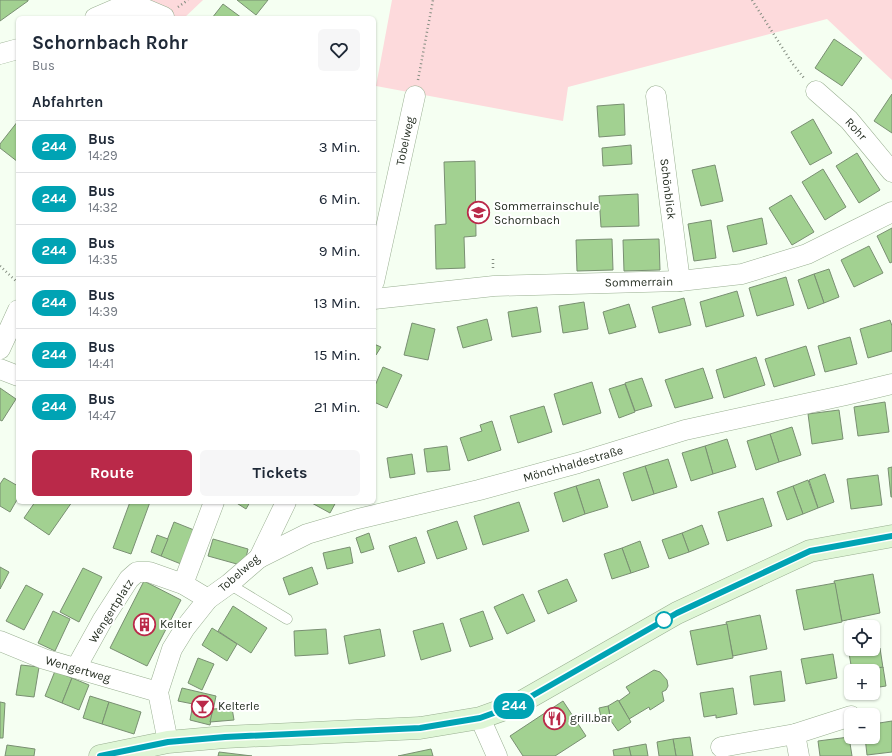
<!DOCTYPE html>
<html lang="de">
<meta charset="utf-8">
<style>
:root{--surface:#fff;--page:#f6f6f7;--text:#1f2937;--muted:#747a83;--line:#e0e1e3;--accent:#ba2949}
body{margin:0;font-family:Karla,sans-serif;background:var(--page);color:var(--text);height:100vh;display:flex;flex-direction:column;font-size:15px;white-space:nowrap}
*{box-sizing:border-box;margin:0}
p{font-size:13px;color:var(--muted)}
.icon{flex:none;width:22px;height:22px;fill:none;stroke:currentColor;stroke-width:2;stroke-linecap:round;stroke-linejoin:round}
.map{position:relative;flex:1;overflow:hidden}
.drawer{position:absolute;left:16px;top:16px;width:360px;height:488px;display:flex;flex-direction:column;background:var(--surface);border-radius:6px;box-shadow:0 1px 3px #0004}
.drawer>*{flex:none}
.badge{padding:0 8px;border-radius:13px;font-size:14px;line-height:26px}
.fabs{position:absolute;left:844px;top:620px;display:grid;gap:8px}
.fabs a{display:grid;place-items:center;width:36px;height:36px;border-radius:6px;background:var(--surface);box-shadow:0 1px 3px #0004;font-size:20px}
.map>.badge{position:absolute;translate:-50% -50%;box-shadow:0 0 0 2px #fff}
h2{padding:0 16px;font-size:15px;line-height:36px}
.round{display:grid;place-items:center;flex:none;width:42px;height:42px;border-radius:6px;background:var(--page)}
.head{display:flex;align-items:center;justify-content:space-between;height:68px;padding:0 16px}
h1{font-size:19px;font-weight:700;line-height:30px}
.button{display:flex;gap:8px;margin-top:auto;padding:8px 16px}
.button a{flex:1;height:46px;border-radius:6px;background:var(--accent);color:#fff;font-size:16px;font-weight:700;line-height:46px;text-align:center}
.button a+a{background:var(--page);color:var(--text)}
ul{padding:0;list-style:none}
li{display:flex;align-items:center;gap:12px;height:52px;padding:0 16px;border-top:1px solid var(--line)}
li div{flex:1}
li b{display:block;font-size:15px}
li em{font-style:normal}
li .badge{min-width:44px;font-weight:700;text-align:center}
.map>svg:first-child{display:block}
</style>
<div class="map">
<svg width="892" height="756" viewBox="0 0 892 756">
<rect width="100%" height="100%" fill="#f5fff2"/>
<!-- green -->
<g fill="#fddadc">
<path d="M117,0H203L184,18H180L165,12Z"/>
<path d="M392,0H892V80L827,19L568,87L563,121L376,86Z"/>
</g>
<!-- building -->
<g fill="#a2d191" stroke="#798f72">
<path d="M0,0H28V1L0,21Z"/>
<path d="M237,0H268L256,15Z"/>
<path d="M223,4L242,18H212Z"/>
<path d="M834,39L862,58L842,86L815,68Z"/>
<path d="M892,94V133L874,121Z"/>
<path d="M624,104L625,135L599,137L597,106Z"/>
<path d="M813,119L832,153L810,165L791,132Z"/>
<path d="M18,121V162L0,148V144Z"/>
<path d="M631,145L632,164L603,166L602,148Z"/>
<path d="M857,153L880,190L859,203L836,166Z"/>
<path d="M475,161L476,236L464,237L465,268L436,269L435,225L446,224L444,162Z"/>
<path d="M715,165L723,201L701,206L692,170Z"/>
<path d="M823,169L846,207L825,220L802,182Z"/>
<path d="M638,194L639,226L601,227L599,196Z"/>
<path d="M791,195L814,232L792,245L769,208Z"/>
<path d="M762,218L767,244L733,252L727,226Z"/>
<path d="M711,220L716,258L694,261L688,224Z"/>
<path d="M892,228V262L890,263L877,236Z"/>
<path d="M612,239L613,270L577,271L576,240Z"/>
<path d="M659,239L660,270L624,271L623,240Z"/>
<path d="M869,246L883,273L854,287L841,260Z"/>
<path d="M829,269L839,297L824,303L814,274Z"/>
<path d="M814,274L824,303L808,309L798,280Z"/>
<path d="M786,277L794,305L757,316L749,288Z"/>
<path d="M737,291L744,316L706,327L700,302Z"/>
<path d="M684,298L691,325L659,333L652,307Z"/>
<path d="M584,302L588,329L563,333L559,306Z"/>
<path d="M629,304L636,327L609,334L603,312Z"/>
<path d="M537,307L541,332L512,337L508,312Z"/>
<path d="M487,319L492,340L463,348L457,327Z"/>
<path d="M890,320L892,326V351L868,358L860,329Z"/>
<path d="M412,323L435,329L428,360L404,355Z"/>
<path d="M850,337L857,364L825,372L818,346Z"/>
<path d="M374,344L381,347L376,355L374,354Z"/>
<path d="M806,346L815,375L774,387L765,359Z"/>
<path d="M756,357L765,385L724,398L716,370Z"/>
<path d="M383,367L402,375L387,408L374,402V388Z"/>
<path d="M703,368L713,398L675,408L665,380Z"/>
<path d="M642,378L652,406L635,411L625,383Z"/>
<path d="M592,382L601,413L563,425L554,394Z"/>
<path d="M625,384L635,412L619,418L609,389Z"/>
<path d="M0,388L16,399L2,421L0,420Z"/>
<path d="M885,402L889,432L858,436L854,407Z"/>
<path d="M544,406L552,432L518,443L510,416Z"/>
<path d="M839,410L843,439L812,444L808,414Z"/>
<path d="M492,421L501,450L468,461L460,438L482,431L480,425Z"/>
<path d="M792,427L801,455L779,462L770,434Z"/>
<path d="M770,434L779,462L756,470L747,441Z"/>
<path d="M727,439L736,467L713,474L705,446Z"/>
<path d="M447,446L450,470L427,472L424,449Z"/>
<path d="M705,446L713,474L691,481L682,453Z"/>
<path d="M412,454L415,474L390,478L387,458Z"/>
<path d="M668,459L677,487L654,494L645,466Z"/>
<path d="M645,466L654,494L632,501L623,473Z"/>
<path d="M892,467V497H891L888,468Z"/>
<path d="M825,474L834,502L818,508L809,480Z"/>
<path d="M878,475L882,505L851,509L847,479Z"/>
<path d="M4,478L18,486V498L10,512L0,506V484Z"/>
<path d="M599,479L608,507L585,514L576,486Z"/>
<path d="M808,480L818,508L803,514L793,486Z"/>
<path d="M576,486L585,514L563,522L554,493Z"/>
<path d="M793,486L803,514L787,520L777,492Z"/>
<path d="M763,498L772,526L727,541L718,512Z"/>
<path d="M35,502H72L49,535L24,518Z"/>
<path d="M130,502H150L131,554L113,548Z"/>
<path d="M235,502H250L246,509Z"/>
<path d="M310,502H336L330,513Z"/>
<path d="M519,502L529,531L483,545L474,516Z"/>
<path d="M457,521L467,549L437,559L427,531Z"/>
<path d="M174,522L194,530L181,564L161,556Z"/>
<path d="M702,525L709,544L689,552L682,533Z"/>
<path d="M369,533L374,549L361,553L356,538Z"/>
<path d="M682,533L689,552L669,559L662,540Z"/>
<path d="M157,535L168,539L161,556L151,552Z"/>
<path d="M416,537L425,563L398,572L389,546Z"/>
<path d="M213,539L248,549L244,566L208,556Z"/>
<path d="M640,541L649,567L631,573L622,548Z"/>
<path d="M350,547L353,563L327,569L323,553Z"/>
<path d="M622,548L631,573L612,579L604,554Z"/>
<path d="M0,567L9,572L0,589Z"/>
<path d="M312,567L318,584L289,595L283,578Z"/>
<path d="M83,568L102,577L79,622L60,612Z"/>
<path d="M873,574L880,613L842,621L834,581Z"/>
<path d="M567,579L577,601L548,614L538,591Z"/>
<path d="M144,581L181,600L147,666L110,648Z"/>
<path d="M835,583L842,622L804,630L796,590Z"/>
<path d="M26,585L43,594L24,630L6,621Z"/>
<path d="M523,594L535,621L507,634L494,607Z"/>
<path d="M233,606L267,628L251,653L218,631Z"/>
<path d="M53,611L70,619L55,651L38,643Z"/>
<path d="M483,611L493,639L470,647L460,619Z"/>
<path d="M760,615L767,649L733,656L726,622Z"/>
<path d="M443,623L451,651L421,660L413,631Z"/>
<path d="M727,624L733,658L697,665L690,631Z"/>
<path d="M212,628L237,644L227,661L202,645Z"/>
<path d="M326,629L328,654L295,656L294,631Z"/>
<path d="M380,629L385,656L349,664L344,636Z"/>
<path d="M880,648L883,668L860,671H852L849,653Z"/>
<path d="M833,654L837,678L806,684L801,659Z"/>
<path d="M198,658L214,664L202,690L188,683Z"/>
<path d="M21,665L39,667L34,697L16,695Z"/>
<path d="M883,667L886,686L873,688V671H860Z"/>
<path d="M654,670L660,672L667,680L668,686L666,690L662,692L664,701L650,710L649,707L629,719L619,701L630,693L626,687Z"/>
<path d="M55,671L72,678L62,703L45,696Z"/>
<path d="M781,671L785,701L754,705L750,676Z"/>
<path d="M72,678L89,685L79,710L62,703Z"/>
<path d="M182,688L216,696L210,725L190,720L193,704L178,701Z"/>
<path d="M733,688L737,714L716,718V715L704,717L700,693Z"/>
<path d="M90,696L109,702L102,724L83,718Z"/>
<path d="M618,700L631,722L618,731L611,721L608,706Z"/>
<path d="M563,701L586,736L555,756H523L510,736Z"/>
<path d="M0,702L5,703L3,738H0Z"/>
<path d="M109,702L141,712L134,734L102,724Z"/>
<path d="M608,706L611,721L602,722L599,708Z"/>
<path d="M232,708L234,720L210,722L213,709Z"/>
<path d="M892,721V752L867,755L865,737H873V724Z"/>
<path d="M690,737L693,756H676L673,739Z"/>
<path d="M849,737L852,756H820L818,741Z"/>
<path d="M673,739L676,756H659L657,742Z"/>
<path d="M646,744L648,756H631L629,747Z"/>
<path d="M7,745L35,749L34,756H5Z"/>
<path d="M629,747L631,756H614L613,750Z"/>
<path d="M431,749L433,756H398Z"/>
<path d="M219,752L252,756H218Z"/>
</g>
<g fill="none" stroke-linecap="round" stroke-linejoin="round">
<defs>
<path id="lane" d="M229,584L287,619"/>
<g id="street">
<path d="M95,18L118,8H143L164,17L163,18"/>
<path d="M0,54L18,49"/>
<path d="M816,91L849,120L892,172"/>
<path d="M656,96L680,281"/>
<path d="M374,282L415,96"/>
<path d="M374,299L494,286L680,281L742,274L807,254L892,212"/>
<path d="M0,349L18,310"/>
<path d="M0,369L18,376"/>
<path d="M259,558L307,534L358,519L479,490L578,463L685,430L846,395L892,384"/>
<path d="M183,584L214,502"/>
<path d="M0,641L44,659L158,692"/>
<path d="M76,668L102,621L129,579L137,572H149L183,584L208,599"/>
<path d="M480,718L497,756"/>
<path d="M795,734L799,756"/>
<path d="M168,742L158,692L172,649L185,628L208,599L229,584L259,558L286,502"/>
<path d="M721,747L795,734L851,716"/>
</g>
<path id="secondary" d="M100,756L168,742L225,737L420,728L480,718L516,705L677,613L810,551L892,536"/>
</defs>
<!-- lane casing -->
<use href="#lane" stroke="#99af91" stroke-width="11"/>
<!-- street casing -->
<use href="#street" stroke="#99af91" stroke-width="21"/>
<!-- secondary casing -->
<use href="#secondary" stroke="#99af91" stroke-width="23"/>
<!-- path -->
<g stroke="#858e82" stroke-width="2.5" stroke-dasharray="1 3" stroke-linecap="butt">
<path d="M752,0L792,63L804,78"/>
<path d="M178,7L188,0"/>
<path d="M418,80L433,0"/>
<path d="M493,259V269"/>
<path d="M0,266L18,283"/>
</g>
<!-- lane -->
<use href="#lane" stroke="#fff" stroke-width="10"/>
<!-- street -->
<use href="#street" stroke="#fff" stroke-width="20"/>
<!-- secondary -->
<use href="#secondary" stroke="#def6d5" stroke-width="22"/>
</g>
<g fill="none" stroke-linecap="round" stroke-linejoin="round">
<defs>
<path id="line" d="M100,756L168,742L225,737L420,728L480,718L516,705L677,613L810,551L892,536"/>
</defs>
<!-- line casing -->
<use href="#line" stroke="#fff" stroke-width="9"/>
<!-- line -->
<use href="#line" stroke="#00a3b4" stroke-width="6"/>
</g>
<!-- icons -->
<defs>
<symbol id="school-ring" viewBox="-11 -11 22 22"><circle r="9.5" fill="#fff" stroke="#ba2949" stroke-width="1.5"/><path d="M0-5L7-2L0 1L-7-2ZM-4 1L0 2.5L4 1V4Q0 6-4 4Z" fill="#ba2949"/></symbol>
<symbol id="building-ring" viewBox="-11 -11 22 22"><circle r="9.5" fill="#fff" stroke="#ba2949" stroke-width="1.5"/><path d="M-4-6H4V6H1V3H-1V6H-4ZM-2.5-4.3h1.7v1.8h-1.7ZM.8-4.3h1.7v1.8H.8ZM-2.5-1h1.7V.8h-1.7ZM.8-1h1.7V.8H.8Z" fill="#ba2949"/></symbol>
<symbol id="bar-ring" viewBox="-11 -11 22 22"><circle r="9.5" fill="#fff" stroke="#ba2949" stroke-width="1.5"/><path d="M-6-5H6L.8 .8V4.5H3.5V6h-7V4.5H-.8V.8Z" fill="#ba2949"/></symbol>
<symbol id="restaurant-ring" viewBox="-11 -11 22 22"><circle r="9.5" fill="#fff" stroke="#ba2949" stroke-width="1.5"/><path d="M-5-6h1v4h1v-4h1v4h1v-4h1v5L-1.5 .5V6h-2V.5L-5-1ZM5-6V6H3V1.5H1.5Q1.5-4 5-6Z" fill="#ba2949"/></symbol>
</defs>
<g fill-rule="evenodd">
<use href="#school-ring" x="466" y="200" width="25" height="25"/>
<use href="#building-ring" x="132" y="612" width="25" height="25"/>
<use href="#bar-ring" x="190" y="694" width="25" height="25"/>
<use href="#restaurant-ring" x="542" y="706" width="25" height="25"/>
</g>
<!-- markers -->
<circle fill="#fff" stroke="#00a3b4" stroke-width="2" cx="664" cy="620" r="8"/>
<g text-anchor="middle" stroke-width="4" stroke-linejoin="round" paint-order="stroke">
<!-- street labels -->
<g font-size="12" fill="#242d21" stroke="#fff">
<text transform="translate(856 129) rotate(48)" y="4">Rohr</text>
<text transform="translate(405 141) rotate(-78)" y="4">Tobelweg</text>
<text transform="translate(668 189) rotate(83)" y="4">Schönblick</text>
<text transform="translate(639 282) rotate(-1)" y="4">Sommerrain</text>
<text transform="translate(573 464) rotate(-16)" y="4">Mönchhaldestraße</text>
<text transform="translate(239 573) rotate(-41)" y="4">Tobelweg</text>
<text transform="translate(111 611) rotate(-58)" y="4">Wengertplatz</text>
<text transform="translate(78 669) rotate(16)" y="4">Wengertweg</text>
</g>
<!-- poi labels -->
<g font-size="12" fill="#242d21" stroke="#fff" text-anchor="start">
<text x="494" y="210">Sommerrainschule<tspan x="494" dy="14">Schornbach</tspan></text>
<text x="160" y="628">Kelter</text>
<text x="218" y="710">Kelterle</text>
<text x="570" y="722">grill.bar</text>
</g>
</g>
</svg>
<div class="fabs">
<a><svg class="icon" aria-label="locate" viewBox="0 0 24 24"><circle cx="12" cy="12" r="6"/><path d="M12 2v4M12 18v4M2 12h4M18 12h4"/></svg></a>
<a>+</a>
<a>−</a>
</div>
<b class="badge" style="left:514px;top:706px;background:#00a3b4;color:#fff">244</b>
<section class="drawer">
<div class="head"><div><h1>Schornbach Rohr</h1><p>Bus</p></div><a class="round"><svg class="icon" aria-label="heart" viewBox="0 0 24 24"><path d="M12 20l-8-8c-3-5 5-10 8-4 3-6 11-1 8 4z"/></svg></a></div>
<h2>Abfahrten</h2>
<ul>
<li><span class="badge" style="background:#00a3b4;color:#fff">244</span><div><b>Bus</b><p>14:29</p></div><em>3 Min.</em></li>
<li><span class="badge" style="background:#00a3b4;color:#fff">244</span><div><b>Bus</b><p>14:32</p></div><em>6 Min.</em></li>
<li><span class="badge" style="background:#00a3b4;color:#fff">244</span><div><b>Bus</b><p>14:35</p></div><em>9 Min.</em></li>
<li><span class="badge" style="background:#00a3b4;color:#fff">244</span><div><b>Bus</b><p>14:39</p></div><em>13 Min.</em></li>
<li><span class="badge" style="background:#00a3b4;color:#fff">244</span><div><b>Bus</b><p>14:41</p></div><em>15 Min.</em></li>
<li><span class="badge" style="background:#00a3b4;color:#fff">244</span><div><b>Bus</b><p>14:47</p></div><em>21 Min.</em></li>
</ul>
<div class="button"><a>Route</a><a>Tickets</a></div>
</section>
</div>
